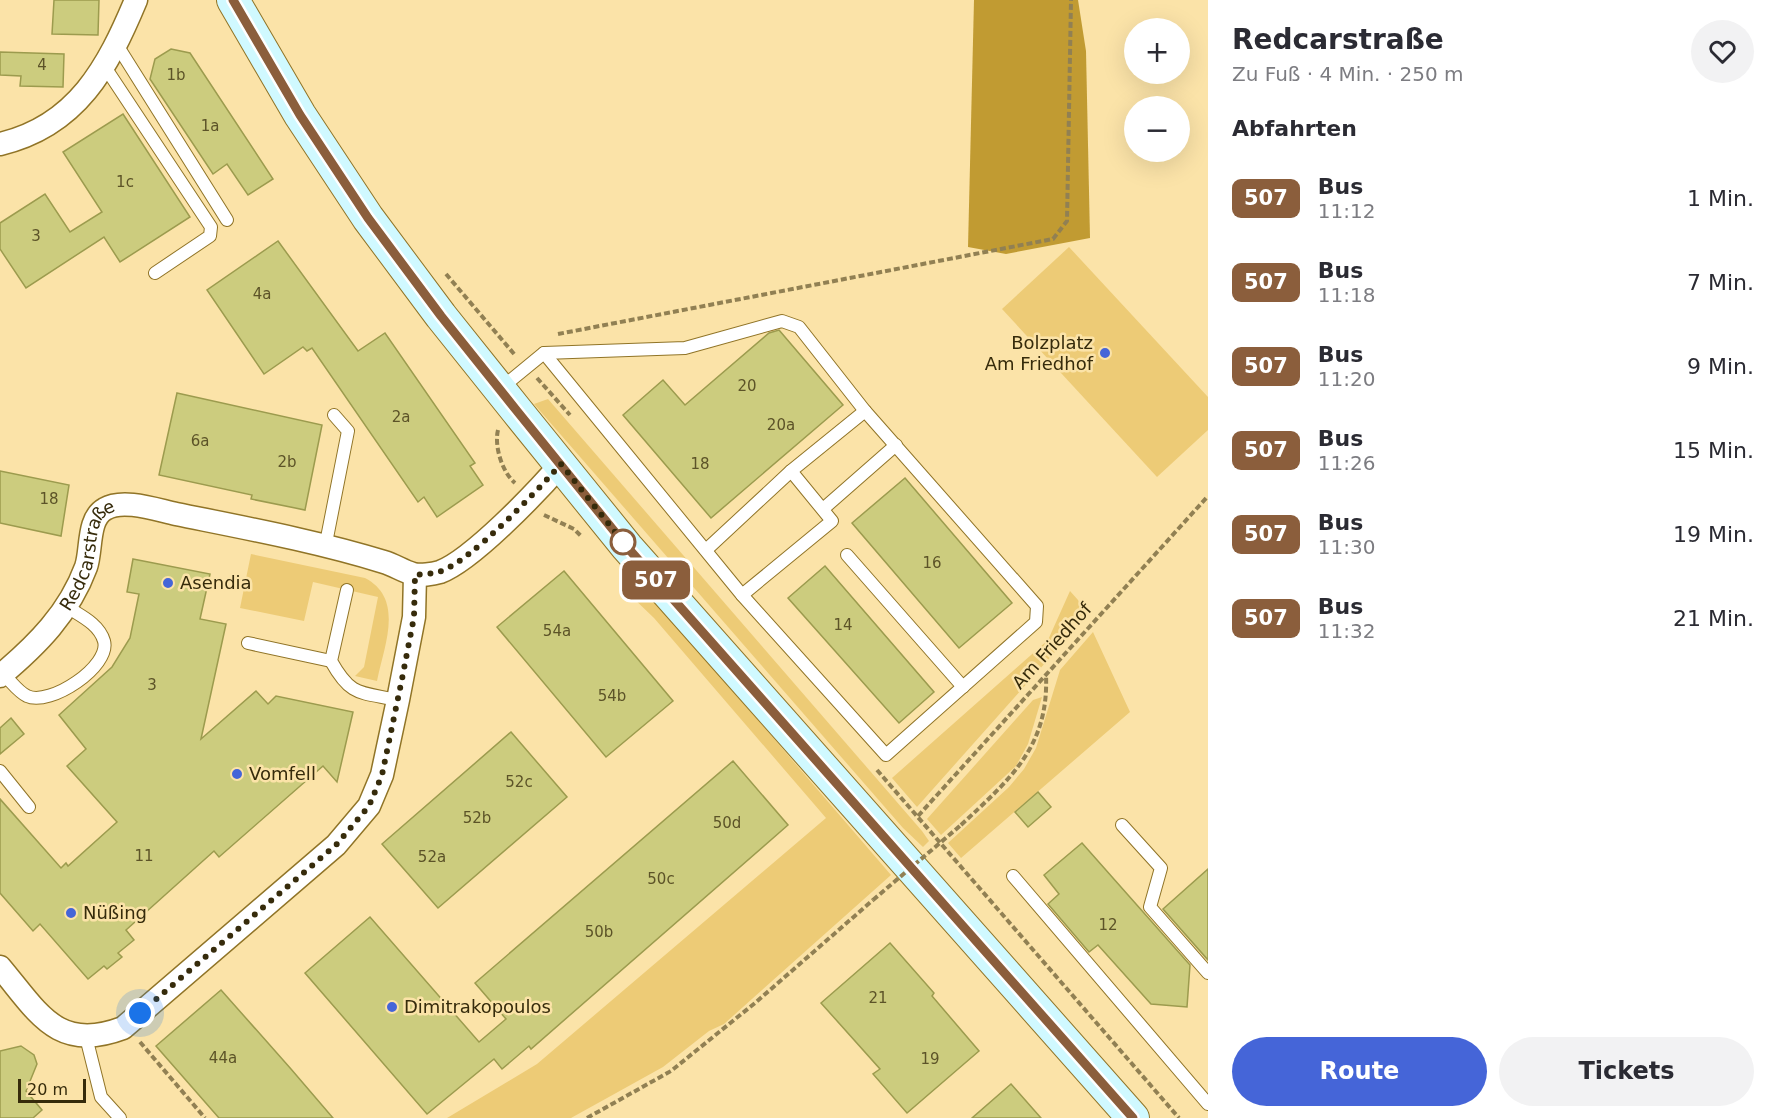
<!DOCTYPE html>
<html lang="de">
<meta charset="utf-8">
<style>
:root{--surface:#fff;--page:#f2f2f3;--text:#2b2b33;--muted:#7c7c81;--accent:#4565d8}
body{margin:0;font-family:"DejaVu Sans",sans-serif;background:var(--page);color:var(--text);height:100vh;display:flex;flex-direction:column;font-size:22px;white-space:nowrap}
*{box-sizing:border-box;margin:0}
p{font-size:20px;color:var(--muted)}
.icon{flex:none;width:33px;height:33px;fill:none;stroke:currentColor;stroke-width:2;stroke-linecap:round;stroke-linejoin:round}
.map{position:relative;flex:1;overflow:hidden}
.drawer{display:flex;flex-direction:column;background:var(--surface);width:570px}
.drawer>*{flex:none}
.badge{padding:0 12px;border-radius:9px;font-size:21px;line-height:39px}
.buttons{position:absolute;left:1124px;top:18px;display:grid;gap:12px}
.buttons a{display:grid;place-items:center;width:66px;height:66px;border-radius:50%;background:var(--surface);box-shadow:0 6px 24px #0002;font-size:30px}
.scale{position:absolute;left:18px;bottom:15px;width:68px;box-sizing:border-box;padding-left:6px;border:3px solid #362b0b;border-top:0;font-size:16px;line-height:21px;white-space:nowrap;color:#362b0b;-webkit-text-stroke:4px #fbe3a8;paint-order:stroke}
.you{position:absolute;width:30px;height:30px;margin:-15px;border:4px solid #fff;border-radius:50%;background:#1a73e8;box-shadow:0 0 0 9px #1a73e833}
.map>.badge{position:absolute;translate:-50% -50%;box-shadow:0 0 0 3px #fff}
h2{padding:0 24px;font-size:22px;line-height:54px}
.round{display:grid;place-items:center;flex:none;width:63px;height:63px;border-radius:32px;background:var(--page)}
.head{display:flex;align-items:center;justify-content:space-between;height:102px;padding:0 24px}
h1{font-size:28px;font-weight:700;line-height:45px}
.primary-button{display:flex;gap:12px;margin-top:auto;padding:12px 24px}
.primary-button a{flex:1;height:69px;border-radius:36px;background:var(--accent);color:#fff;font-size:24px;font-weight:700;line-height:69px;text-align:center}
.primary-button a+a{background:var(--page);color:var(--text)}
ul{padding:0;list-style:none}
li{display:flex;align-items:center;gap:18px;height:84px;padding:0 24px}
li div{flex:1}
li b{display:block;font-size:22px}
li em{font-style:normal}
li .badge{min-width:66px;font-weight:700;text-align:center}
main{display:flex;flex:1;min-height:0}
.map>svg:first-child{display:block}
</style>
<main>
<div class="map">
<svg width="1208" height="1118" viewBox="0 0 1208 1118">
<rect width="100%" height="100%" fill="#fbe3a8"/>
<!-- green -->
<g fill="#edcb76">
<path d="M1069,247L1208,397V430L1157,477L1002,309Z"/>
<path d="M548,399L922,831L929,841L923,847L903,828L534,404Z"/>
<path d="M251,554L365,578C405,599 384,646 377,681L355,676L364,667L378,597L313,582L304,621L240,608Z"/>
<path d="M635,588L659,605L891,875L724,1024L709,1031L663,1067L571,1118H447L537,1064L826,818L654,618L629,594Z"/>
<path d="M1070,591L1078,600L1086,617L917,807L892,778L1048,640Z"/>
<path d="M1093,632L1130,712L961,858L948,843L1009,787L1024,769L1036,748L1060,670Z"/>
<path d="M1042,697L1028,744L1016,766L941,835L927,819L1033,700Z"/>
</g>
<!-- forest -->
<path fill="#c19b32" d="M974,0H1078L1086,51L1090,238L1006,254L968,247Z"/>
<!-- building -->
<g fill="#cccc7e" stroke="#9c9b4e" stroke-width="1.5">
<path d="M54,0H99L98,35L52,34Z"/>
<path d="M171,49L190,53L273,179L248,195L227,164L213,174L150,79L155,59Z"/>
<path d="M0,52L64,54L63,87L20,86L21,76L0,75Z"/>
<path d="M123,114L190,217L120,262L104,237L26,288L0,249V223L45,194L70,232L102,212L63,152Z"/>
<path d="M278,241L358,351L385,333L475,463L470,466L483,485L437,517L424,497L418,502L312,348L307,351L303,347L264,374L207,290Z"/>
<path d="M779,330L843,405L711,518L623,415L663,380L685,405L769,333Z"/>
<path d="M177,393L322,425L305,510L251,499L252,495L159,475Z"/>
<path d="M0,471L69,485L61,536L0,523Z"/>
<path d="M905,478L1012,603L959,648L852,523Z"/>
<path d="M133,559L210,574L200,619L226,624L201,739L256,691L268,704L276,696L353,712L337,782L323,766L219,857L214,851L126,930L134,940L118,953L122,957L107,969L104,966L88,979L40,924L33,931L0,893V799L61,868L66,863L68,866L117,822L67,766L86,749L59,715L112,667L130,638L139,594L127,592Z"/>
<path d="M825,566L934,692L899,723L788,598Z"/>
<path d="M564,571L673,701L606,757L497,627Z"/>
<path d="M11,718L24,734L0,754V728Z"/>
<path d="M511,732L567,797L438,908L382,844Z"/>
<path d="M733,761L788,825L531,1049L529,1046L502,1069L494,1059L427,1114L305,973L370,917L479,1042L506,1019L475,983Z"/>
<path d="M1038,792L1051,807L1028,827L1015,812Z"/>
<path d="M1082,843L1190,965L1187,1007L1151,1004L1098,945L1089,952L1048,904L1059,894L1044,875Z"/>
<path d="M1208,869V960L1163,909Z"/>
<path d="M890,943L934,993L932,996L979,1051L907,1113L873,1074L880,1069L821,1003Z"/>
<path d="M221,990L291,1069L333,1118H219L156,1046Z"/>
<path d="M21,1046L34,1055L37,1064L26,1091L42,1110L33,1118H0V1051Z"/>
<path d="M1011,1084L1041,1118H972Z"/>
</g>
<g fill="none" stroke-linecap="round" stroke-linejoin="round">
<defs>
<g id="lane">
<path d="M117,45L227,220"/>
<path d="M105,67L211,227L210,236L155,273"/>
<path d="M544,353L685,348L782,321L799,327L865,411L1037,606L1036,622L886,755L742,595"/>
<path d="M500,389L544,353L742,595L832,521L791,471L865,411"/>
<path d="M823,509L896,445"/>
<path d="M325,548L348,431L334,415"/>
<path d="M706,550L791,471"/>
<path d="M847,555L963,687"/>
<path d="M347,590L331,661C351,697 360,692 398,700"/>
<path d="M248,643L331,661"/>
<path d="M3,674C10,680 18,692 27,696C50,707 111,666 104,641C99,624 81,616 67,607"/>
<path d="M0,771L29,807"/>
<path d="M1122,825L1161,868L1150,907L1208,973"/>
<path d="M1013,876L1208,1104"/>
<path d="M86,1037L101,1097L120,1118"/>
</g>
<g id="street">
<path d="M0,144C77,126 108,67 136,0"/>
<path id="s1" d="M0,676C37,645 69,613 86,567C92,550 87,519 105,509C123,498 157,510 176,514C245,528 316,541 384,562C394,565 403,571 413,574C420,576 433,574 440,572C472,560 537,492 561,464"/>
<path d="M0,967C38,1012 57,1053 123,1028L336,845L369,806L382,775L398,700L414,617L415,575"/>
</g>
<path id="secondary" d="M233,0L300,115L368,218L441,316L517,411L627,547L1133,1118"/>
</defs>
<!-- lane casing -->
<use href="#lane" stroke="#907427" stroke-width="14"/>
<!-- street casing -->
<use href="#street" stroke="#907427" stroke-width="25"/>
<!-- secondary casing -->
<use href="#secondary" stroke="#907427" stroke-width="34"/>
<!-- path -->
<g stroke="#918053" stroke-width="4" stroke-dasharray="6 3" stroke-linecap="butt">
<path d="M446,274L515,355"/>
<path d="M558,334L1053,239L1067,221L1071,0"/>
<path d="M537,378L570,415"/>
<path d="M498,430C494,446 502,472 515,483"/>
<path d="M544,515L574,529L581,536"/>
<path d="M877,770L1179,1118"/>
<path d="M918,816L1208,496"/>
<path d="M961,825C1010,779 1049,747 1046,675"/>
<path d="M140,1042L205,1118"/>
<path d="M587,1118L671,1071L755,1003L873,900"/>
</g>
<!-- lane -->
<use href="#lane" stroke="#fff" stroke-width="12"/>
<!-- street -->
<use href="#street" stroke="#fff" stroke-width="22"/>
<!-- secondary -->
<use href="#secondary" stroke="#d0f9ff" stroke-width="32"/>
<!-- path-bridge -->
<path stroke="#918053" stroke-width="4" stroke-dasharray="6 3" stroke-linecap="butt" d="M873,900L961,825"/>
</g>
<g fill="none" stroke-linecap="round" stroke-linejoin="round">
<defs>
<path id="line" d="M233,0L300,115L368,218L441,316L517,411L627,547L1133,1118"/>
</defs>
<!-- line casing -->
<use href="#line" stroke="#fff" stroke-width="14"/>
<!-- line -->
<use href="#line" stroke="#8b5e3c" stroke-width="9"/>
<!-- walk -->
<path stroke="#362b0b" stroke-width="6" stroke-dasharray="0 10.8" d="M140,1013L336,845L369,806L382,775L402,679L414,617L415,575C423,574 431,574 439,572C469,563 538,490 561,464L627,547L623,542"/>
</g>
<!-- markers -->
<g fill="#4565d8" stroke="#fbe3a8" stroke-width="2">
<circle cx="1105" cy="353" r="6"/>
<circle cx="168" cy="583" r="6"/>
<circle cx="237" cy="774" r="6"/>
<circle cx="71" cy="913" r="6"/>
<circle cx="392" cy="1007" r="6"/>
</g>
<circle fill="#fff" stroke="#8b5e3c" stroke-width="3" cx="623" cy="542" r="12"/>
<g text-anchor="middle" stroke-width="5" stroke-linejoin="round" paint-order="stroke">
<!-- number labels -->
<g font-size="15" fill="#5c5328">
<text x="42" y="70">4</text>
<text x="176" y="80">1b</text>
<text x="210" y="131">1a</text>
<text x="125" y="187">1c</text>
<text x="36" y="241">3</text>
<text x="262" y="299">4a</text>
<text x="747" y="391">20</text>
<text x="401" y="422">2a</text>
<text x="781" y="430">20a</text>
<text x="200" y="446">6a</text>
<text x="287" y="467">2b</text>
<text x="700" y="469">18</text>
<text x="49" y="504">18</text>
<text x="932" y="568">16</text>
<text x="843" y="630">14</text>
<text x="557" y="636">54a</text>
<text x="152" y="690">3</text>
<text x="612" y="701">54b</text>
<text x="519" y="787">52c</text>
<text x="477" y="823">52b</text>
<text x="727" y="828">50d</text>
<text x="144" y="861">11</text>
<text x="432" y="862">52a</text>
<text x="661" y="884">50c</text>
<text x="1108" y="930">12</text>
<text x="599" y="937">50b</text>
<text x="878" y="1003">21</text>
<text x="223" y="1063">44a</text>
<text x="930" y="1064">19</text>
</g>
<!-- poi labels -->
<g font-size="18" fill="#362b0b" stroke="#fbe3a8" text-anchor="start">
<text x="1093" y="349" text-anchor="end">Bolzplatz<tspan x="1093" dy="21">Am Friedhof</tspan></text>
<text x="180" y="589">Asendia</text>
<text x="249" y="780">Vomfell</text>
<text x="83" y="919">Nüßing</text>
<text x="404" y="1013">Dimitrakopoulos</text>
</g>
<!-- street labels -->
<g font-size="18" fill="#362b0b" stroke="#fbe3a8">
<text dy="6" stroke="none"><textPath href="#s1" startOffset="153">Redcarstraße</textPath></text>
<text transform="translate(1052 646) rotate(-48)" y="6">Am Friedhof</text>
</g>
</g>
</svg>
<div class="buttons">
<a>+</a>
<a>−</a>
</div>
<div class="scale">20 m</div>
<div class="you" style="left:140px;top:1013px"></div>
<b class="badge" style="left:656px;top:580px;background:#8b5e3c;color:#fff">507</b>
</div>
<section class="drawer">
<div class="head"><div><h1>Redcarstraße</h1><p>Zu Fuß · 4 Min. · 250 m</p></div><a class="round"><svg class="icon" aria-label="heart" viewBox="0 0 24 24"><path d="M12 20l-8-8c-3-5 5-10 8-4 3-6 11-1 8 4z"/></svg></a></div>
<h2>Abfahrten</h2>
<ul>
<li><span class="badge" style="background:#8b5e3c;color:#fff">507</span><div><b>Bus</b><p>11:12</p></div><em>1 Min.</em></li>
<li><span class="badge" style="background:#8b5e3c;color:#fff">507</span><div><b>Bus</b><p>11:18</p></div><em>7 Min.</em></li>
<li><span class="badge" style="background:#8b5e3c;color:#fff">507</span><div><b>Bus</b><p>11:20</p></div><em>9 Min.</em></li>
<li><span class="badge" style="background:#8b5e3c;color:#fff">507</span><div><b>Bus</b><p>11:26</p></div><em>15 Min.</em></li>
<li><span class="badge" style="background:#8b5e3c;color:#fff">507</span><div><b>Bus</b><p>11:30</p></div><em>19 Min.</em></li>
<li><span class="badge" style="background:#8b5e3c;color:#fff">507</span><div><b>Bus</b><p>11:32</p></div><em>21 Min.</em></li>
</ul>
<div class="primary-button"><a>Route</a><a>Tickets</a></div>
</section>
</main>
